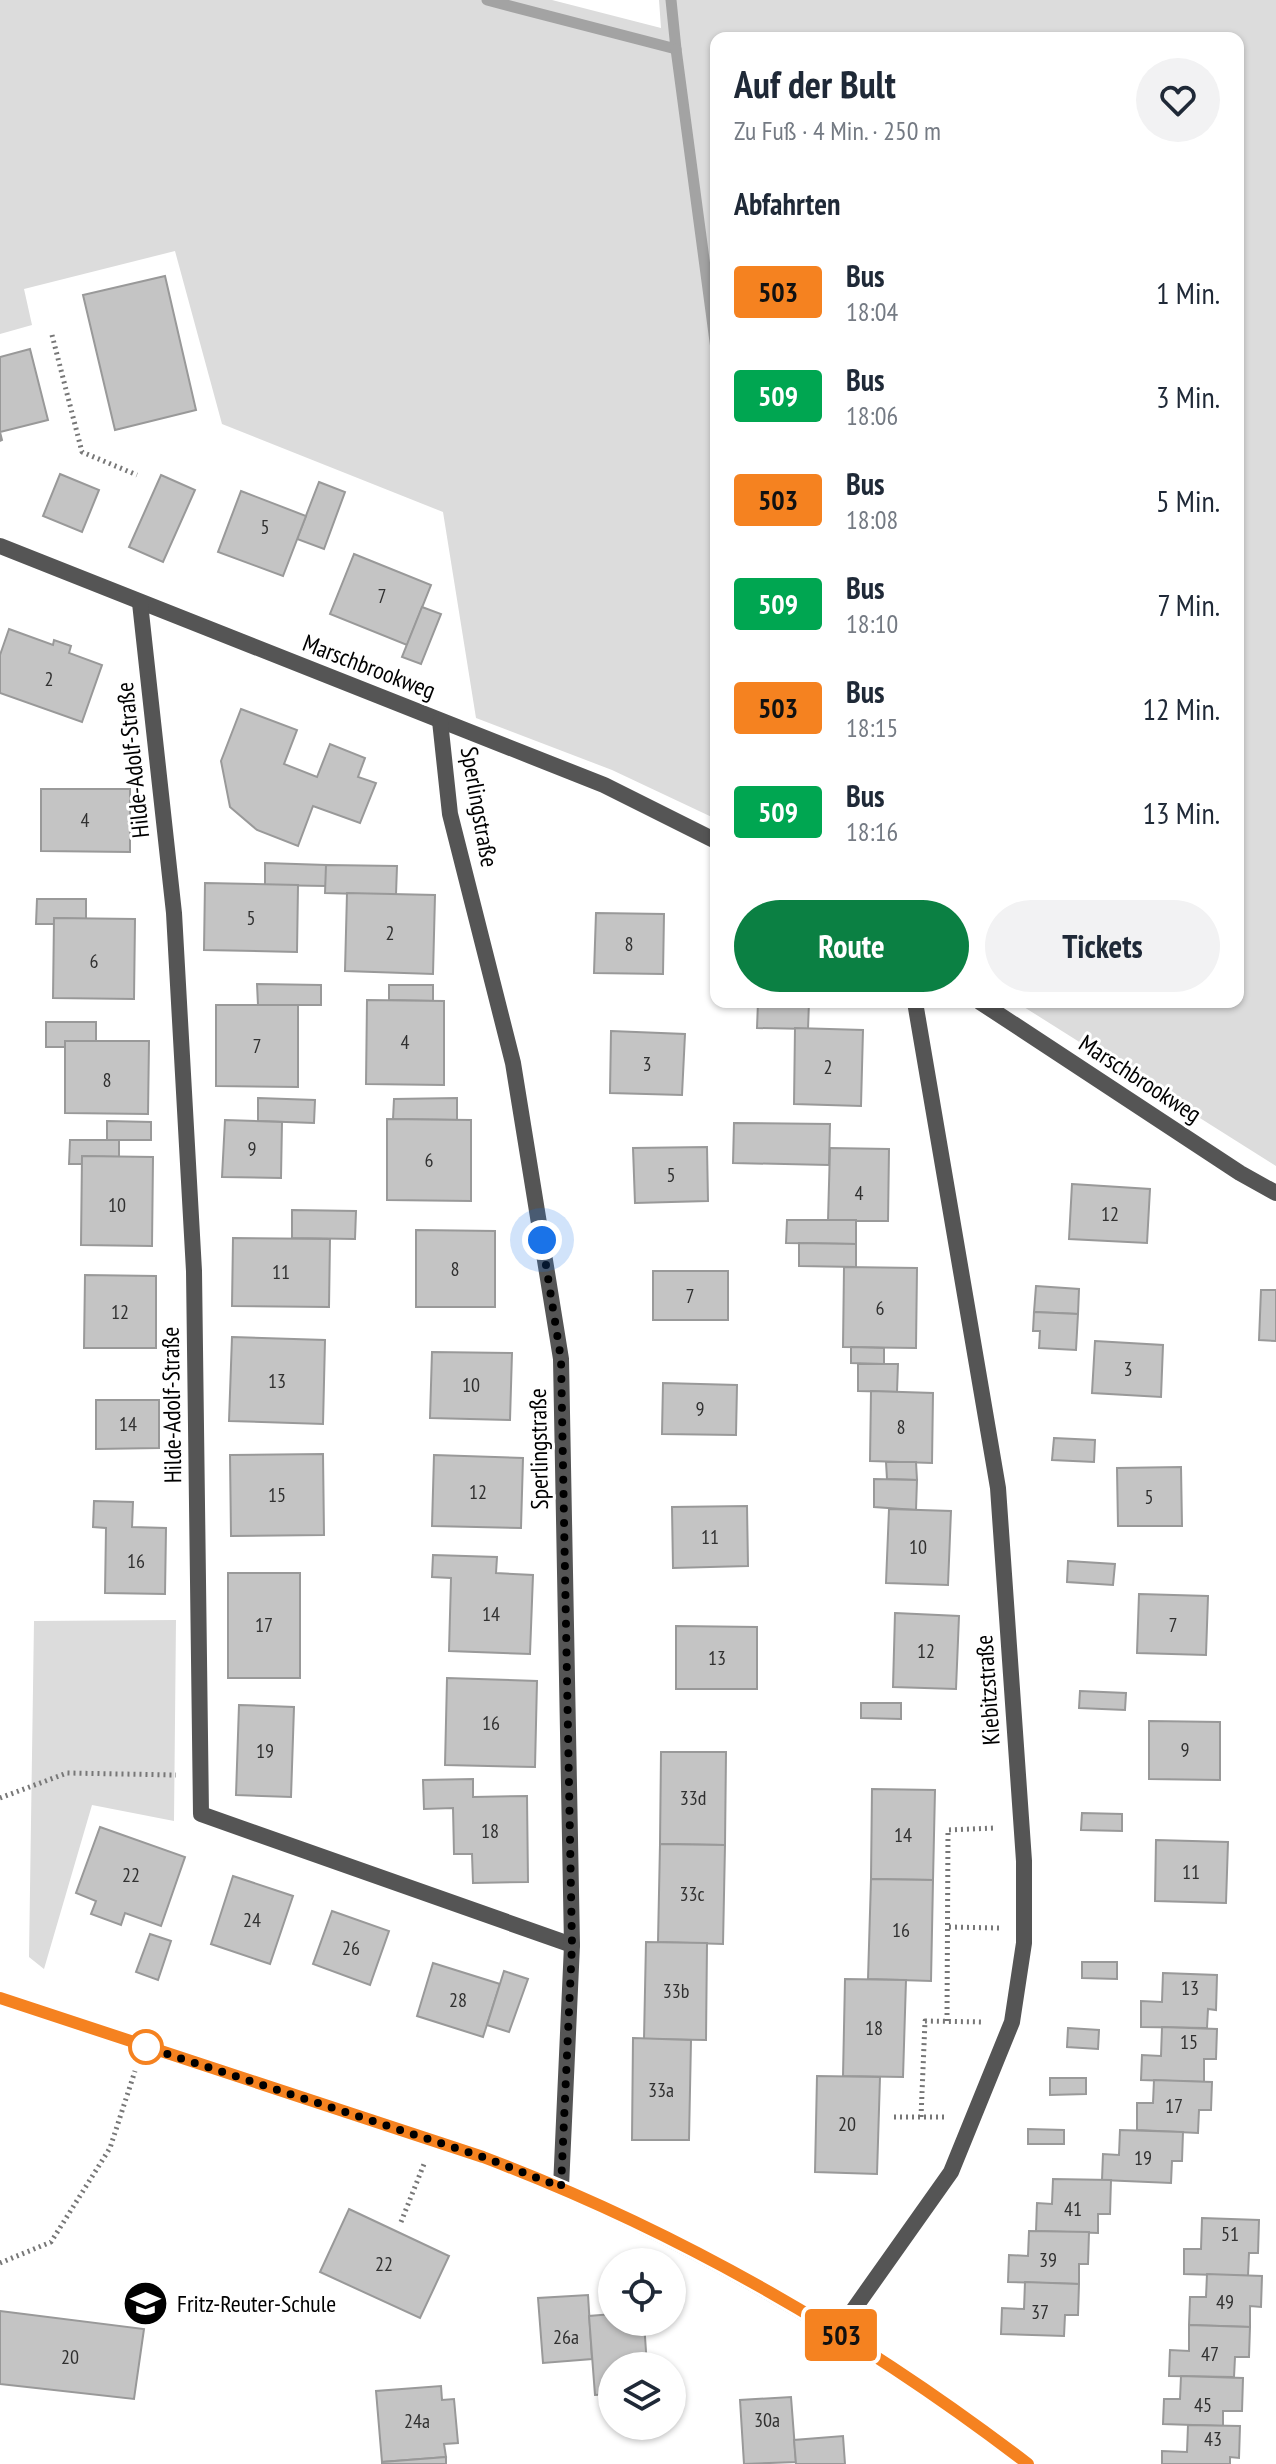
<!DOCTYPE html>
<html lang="de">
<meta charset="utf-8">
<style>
:root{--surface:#fff;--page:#f2f2f3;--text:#1f2937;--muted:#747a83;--accent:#0b8043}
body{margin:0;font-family:"PT Sans Narrow",sans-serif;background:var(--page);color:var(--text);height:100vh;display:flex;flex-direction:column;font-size:30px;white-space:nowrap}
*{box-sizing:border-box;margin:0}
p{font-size:26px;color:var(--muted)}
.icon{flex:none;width:44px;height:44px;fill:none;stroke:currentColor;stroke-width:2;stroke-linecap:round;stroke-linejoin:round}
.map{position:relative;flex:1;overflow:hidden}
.drawer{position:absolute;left:710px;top:32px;width:534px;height:976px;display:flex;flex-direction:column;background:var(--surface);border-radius:16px;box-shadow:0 2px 6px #0004}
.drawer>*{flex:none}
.badge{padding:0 16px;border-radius:6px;font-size:28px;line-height:52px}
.tools{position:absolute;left:598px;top:2248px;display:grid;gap:16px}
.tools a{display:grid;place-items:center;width:88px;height:88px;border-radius:50%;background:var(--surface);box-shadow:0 2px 6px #0004;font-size:40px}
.you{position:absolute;width:40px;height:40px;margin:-20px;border:6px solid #fff;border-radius:50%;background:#1a73e8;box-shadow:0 0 0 12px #1a73e833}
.map>.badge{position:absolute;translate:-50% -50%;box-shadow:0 0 0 4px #fff}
h2{padding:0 24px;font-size:30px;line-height:72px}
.round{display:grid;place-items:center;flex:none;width:84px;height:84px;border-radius:42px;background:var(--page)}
.summary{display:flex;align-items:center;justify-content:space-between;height:136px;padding:0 24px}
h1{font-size:38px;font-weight:700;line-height:60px}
.cta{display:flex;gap:16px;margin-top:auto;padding:16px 24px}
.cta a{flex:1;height:92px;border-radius:48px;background:var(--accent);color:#fff;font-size:32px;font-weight:700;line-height:92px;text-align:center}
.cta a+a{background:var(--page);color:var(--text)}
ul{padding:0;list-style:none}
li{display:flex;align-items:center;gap:24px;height:104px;padding:0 24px}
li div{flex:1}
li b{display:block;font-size:30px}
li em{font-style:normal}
li .badge{min-width:88px;font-weight:700;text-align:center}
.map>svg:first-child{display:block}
</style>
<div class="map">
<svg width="1276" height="2464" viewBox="0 0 1276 2464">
<rect width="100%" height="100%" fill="#fff"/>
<!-- green -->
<g fill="#dcdcdc">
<path d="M0,0H552L661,28L659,0H1276V1166L1016,1002H1238V38H716V819L612,770L476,718L443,512L222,424L175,251L24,289L32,325L0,334Z"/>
<path d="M176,1620L174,1821L92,1805L44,1969L29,1957L34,1621Z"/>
</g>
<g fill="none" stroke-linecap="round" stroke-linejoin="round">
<!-- stream -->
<g stroke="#a3a3a3" stroke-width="11">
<path d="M487,0L676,49L671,0"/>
<path d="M676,49L716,349"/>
</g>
</g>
<!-- building -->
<g fill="#c4c4c4" stroke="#999" stroke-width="2">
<path d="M165,276L196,410L115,430L83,295Z"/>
<path d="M30,349L48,420L0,432L2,440L0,441V357Z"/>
<path d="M60,474L99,490L82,532L43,516Z"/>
<path d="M161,475L195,490L163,562L129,547Z"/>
<path d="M319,482L345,492L324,549L297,539Z"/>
<path d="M241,491L306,516L283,576L218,552Z"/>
<path d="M354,554L431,585L407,645L330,614Z"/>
<path d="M422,607L441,614L421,664L402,657Z"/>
<path d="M9,629L53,645L54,640L71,646L69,653L102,665L82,722L0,693V655Z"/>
<path d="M241,709L297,730L284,764L317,777L330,744L365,758L358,777L376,783L360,823L313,806L298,846L257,830L230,807L221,761Z"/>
<path d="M41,789H130V852L41,851Z"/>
<path d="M265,863L326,865V886L265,885Z"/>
<path d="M326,865L397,866L396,895L325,893Z"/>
<path d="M205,883L298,885L297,952L204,950Z"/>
<path d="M347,893L435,895L433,974L345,971Z"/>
<path d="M37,899H86V919L54,918V924H36Z"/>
<path d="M596,913L664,914L663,974L594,973Z"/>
<path d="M54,918L135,919L134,999L53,998Z"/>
<path d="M257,984L321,985V1005H258Z"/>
<path d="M389,985H433V1001L389,1000Z"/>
<path d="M367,1000L444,1001V1085L366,1084Z"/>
<path d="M758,1002H809L808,1029L757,1028Z"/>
<path d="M216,1005H298V1087L216,1086Z"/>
<path d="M46,1022H96V1041H65V1047H46Z"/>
<path d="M795,1028L863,1030L861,1106L794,1104Z"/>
<path d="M611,1031L685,1034L682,1095L610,1093Z"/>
<path d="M65,1041H149L148,1114L65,1113Z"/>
<path d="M258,1098L315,1100L314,1123L258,1121Z"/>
<path d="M457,1098V1120L393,1119L394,1099Z"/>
<path d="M387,1119L471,1120V1201L387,1200Z"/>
<path d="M225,1120L282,1122L281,1178L222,1177Z"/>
<path d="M107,1121L151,1122V1140H107Z"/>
<path d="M734,1123L830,1124L829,1165L733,1163Z"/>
<path d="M70,1140H119V1157L82,1156V1164H69Z"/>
<path d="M707,1147L708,1201L635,1203L633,1148Z"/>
<path d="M830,1148L889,1149L888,1221H828Z"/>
<path d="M82,1156L153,1157L152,1246L81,1245Z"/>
<path d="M1072,1184L1150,1189L1147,1243L1069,1239Z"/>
<path d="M292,1210L356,1211L355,1239L292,1238Z"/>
<path d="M787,1220H856V1244L786,1243Z"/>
<path d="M416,1230L495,1231V1307H416Z"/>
<path d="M233,1238L330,1239L329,1307L232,1306Z"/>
<path d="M799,1243L856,1244V1267L799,1266Z"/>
<path d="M844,1267L917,1268L916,1348L843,1347Z"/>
<rect x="653" y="1271" width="75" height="49"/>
<path d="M85,1275L156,1276V1348H84Z"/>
<path d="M1036,1286L1079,1289L1078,1314L1034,1312Z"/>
<path d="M1261,1290H1276V1341L1259,1340Z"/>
<path d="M1034,1312L1078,1314L1076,1350L1039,1348L1040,1331H1033Z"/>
<path d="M232,1337L325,1340L323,1424L229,1421Z"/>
<path d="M1095,1341L1163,1345L1161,1397L1092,1393Z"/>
<path d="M851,1347L884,1348V1364L851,1363Z"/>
<path d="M432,1352L512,1353L510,1420L430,1418Z"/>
<path d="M858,1364H898L897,1392L858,1391Z"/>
<path d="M663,1383L737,1385L736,1435L662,1434Z"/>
<path d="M871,1391L933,1393L932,1463L870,1461Z"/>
<path d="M96,1400H159V1448L96,1449Z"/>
<path d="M1054,1438L1095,1440L1094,1462L1052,1460Z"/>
<path d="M323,1454L324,1535L231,1536L230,1455Z"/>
<path d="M434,1455L523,1458L521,1528L432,1526Z"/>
<path d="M886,1462H916L917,1480L887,1479Z"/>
<path d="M1181,1467L1182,1526H1118L1117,1468Z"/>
<path d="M874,1479L917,1480L916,1510L874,1507Z"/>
<path d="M94,1501L133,1502L132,1527L166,1528L165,1594L105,1593L106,1528L93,1527Z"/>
<path d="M747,1506L748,1566L673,1568L672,1507Z"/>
<path d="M889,1509L951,1511L948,1585L886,1583Z"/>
<path d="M433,1555L497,1557L496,1573L533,1575L530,1654L449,1651L451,1578L432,1577Z"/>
<path d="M1068,1561L1115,1564L1113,1585L1067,1582Z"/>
<rect x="228" y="1573" width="72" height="105"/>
<path d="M1139,1594L1208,1596L1206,1655L1137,1653Z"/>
<path d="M895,1613L959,1616L956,1689L893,1687Z"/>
<path d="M676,1626L757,1627V1689H676Z"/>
<path d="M447,1678L537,1681L535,1767L445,1765Z"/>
<path d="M1080,1691L1126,1693L1125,1710L1079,1708Z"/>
<path d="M861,1703H901V1719L861,1718Z"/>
<path d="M239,1705L294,1707L291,1797L236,1795Z"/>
<path d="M1149,1721L1220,1722V1780L1149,1779Z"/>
<path d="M661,1752H726L725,1845L660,1844Z"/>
<path d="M473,1779V1797L527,1796L528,1882L473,1883L472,1854H454L453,1808L424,1809L423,1780Z"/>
<path d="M872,1789L935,1790L933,1880L871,1879Z"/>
<path d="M1082,1813L1122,1814V1831L1081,1830Z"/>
<path d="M100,1827L185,1857L161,1926L125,1913L121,1925L91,1914L96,1901L76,1893Z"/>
<path d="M1156,1840L1228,1842L1226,1903L1155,1901Z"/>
<path d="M660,1844L725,1845L723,1944L658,1942Z"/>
<path d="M233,1876L293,1896L270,1964L211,1944Z"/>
<path d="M871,1879L933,1880L931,1981L868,1979Z"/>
<path d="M332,1911L389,1931L370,1985L313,1964Z"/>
<path d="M150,1934L171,1941L158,1980L136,1972Z"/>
<path d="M646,1942L707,1943L706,2040L644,2039Z"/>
<path d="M1082,1962H1117V1979L1082,1978Z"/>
<path d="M433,1963L500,1984L483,2037L417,2016Z"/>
<path d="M504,1971L528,1979L509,2032L487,2025Z"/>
<path d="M1163,1973L1217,1975L1216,2010L1208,2009L1207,2028L1141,2027V2001L1162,2002Z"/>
<path d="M845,1979L906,1980L903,2077L843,2076Z"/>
<path d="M1162,2027L1217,2029L1216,2059H1204V2082L1141,2080L1142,2055L1161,2056Z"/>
<path d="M1068,2028L1099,2030L1098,2049L1067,2047Z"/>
<path d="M633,2038L691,2040L689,2140H632Z"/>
<path d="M817,2076L880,2077L877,2174L815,2172Z"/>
<path d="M1050,2078H1086V2094L1050,2095Z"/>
<path d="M1154,2080L1212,2082L1211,2110H1199L1198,2133L1137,2130V2103H1153Z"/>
<path d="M1028,2129L1064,2130V2144H1028Z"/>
<path d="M1120,2130L1183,2132L1182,2161H1172L1171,2183L1102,2180L1103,2154L1119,2155Z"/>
<path d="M1053,2179L1111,2180L1110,2214H1098V2233L1036,2231L1037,2203L1052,2204Z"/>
<path d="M349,2209L449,2256L420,2318L320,2272Z"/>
<path d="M1202,2218L1259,2220L1258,2253H1249L1248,2276L1184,2274V2249H1201Z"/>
<path d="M1029,2231L1089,2232L1088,2264H1079V2284L1008,2282L1009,2255L1028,2256Z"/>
<path d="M1207,2274L1262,2276L1261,2307L1250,2306V2327L1189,2325L1190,2297H1206Z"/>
<path d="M1025,2282L1079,2284L1078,2315H1065L1064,2336L1001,2334L1002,2308L1024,2309Z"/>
<path d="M588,2295L592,2359L543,2363L538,2298Z"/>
<path d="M0,2311L144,2329L134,2399L0,2384Z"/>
<path d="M612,2314V2322H644L647,2366H612V2394L595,2395L589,2316Z"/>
<path d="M1189,2325L1250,2327L1249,2357H1235L1234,2377L1169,2376L1170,2350L1189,2351Z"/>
<path d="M1181,2376L1243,2378L1242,2411H1223V2426L1163,2424L1164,2399H1180Z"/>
<path d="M441,2386L442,2400L454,2399L458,2443L444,2444L446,2457L382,2462L376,2391Z"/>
<path d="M791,2397L796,2462L744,2464L740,2400Z"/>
<path d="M1188,2425L1240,2426L1239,2458L1230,2457V2464H1162V2451L1187,2452Z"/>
<path d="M843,2436L845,2464H796L794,2440Z"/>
<path d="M446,2457V2464H382V2462Z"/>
</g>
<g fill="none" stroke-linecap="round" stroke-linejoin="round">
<!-- path -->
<g stroke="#777" stroke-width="5" stroke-dasharray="2 4" stroke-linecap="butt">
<path d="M52,335L82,452L137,475"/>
<path d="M0,1798L67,1773L176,1775"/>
<path d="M949,1927L999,1928"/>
<path d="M947,2021L948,1830L995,1828"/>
<path d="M894,2117H945"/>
<path d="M921,2117L925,2021L984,2022"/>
<path d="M401,2222L424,2164"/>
<path d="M0,2263L51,2242L110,2148L135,2071"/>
</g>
<!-- minor -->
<g stroke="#555" stroke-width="16">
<path d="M0,546L604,785L716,841"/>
<path d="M140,603L174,913L194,1271L201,1814L572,1945"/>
<path d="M440,721L450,814L513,1063L561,1359L572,1945L561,2187"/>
<path d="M980,1002L1240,1173L1276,1193"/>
<path d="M837,2333L951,2172L1012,2022L1024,1943V1861L998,1488L915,1002"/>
</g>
<!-- tertiary -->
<path stroke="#555" stroke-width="16" d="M0,1998L483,2157C679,2232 861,2337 1028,2464"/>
</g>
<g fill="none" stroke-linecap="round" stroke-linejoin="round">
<defs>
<path id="line" d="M0,1998L483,2157C679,2231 862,2337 1028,2464"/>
</defs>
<!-- line casing -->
<use href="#line" stroke="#fff" stroke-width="18"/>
<!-- line -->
<use href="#line" stroke="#f58220" stroke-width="12"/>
<!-- walk -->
<path stroke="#000" stroke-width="8" stroke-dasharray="0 14.4" d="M146,2047L143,2046L483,2157L561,2187L572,1945L561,1359L542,1240"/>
</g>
<!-- icons -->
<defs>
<symbol id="school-disc" viewBox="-11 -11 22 22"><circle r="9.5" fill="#000" stroke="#fff"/><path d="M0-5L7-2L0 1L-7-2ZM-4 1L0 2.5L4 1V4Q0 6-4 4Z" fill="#fff"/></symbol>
</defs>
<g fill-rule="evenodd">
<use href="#school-disc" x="120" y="2278" width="51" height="51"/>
</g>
<!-- markers -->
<circle fill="#fff" stroke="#f58220" stroke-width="4" cx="146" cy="2047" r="16"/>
<g text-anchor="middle" stroke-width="6" stroke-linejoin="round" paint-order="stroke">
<!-- number labels -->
<g font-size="20" fill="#313131">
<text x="265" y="534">5</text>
<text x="382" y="603">7</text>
<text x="49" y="686">2</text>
<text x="85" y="827">4</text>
<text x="251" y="925">5</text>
<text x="390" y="940">2</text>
<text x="629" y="951">8</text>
<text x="94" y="968">6</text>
<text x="405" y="1049">4</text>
<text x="257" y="1053">7</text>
<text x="647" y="1071">3</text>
<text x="828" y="1074">2</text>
<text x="107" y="1087">8</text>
<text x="252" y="1156">9</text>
<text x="429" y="1167">6</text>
<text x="671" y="1182">5</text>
<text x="859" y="1200">4</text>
<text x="117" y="1212">10</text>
<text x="1110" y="1221">12</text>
<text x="455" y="1276">8</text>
<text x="281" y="1279">11</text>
<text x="690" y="1303">7</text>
<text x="880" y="1315">6</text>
<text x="120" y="1319">12</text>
<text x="1128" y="1376">3</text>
<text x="277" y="1388">13</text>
<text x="471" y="1392">10</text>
<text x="700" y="1416">9</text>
<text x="128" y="1431">14</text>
<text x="901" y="1434">8</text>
<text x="478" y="1499">12</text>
<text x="277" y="1502">15</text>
<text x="1149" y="1504">5</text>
<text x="710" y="1544">11</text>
<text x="918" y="1554">10</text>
<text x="136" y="1568">16</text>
<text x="491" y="1621">14</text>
<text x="264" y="1632">17</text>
<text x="1173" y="1632">7</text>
<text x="926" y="1658">12</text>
<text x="717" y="1665">13</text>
<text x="491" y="1730">16</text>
<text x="1185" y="1757">9</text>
<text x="265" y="1758">19</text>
<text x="693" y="1805">33d</text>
<text x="490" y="1838">18</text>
<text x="903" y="1842">14</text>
<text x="1191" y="1879">11</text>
<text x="131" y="1882">22</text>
<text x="692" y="1901">33c</text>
<text x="252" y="1927">24</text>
<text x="901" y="1937">16</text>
<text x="351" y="1955">26</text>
<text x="1190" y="1995">13</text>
<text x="676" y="1998">33b</text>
<text x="458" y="2007">28</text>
<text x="874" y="2035">18</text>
<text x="1189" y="2049">15</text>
<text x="661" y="2097">33a</text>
<text x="1174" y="2113">17</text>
<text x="847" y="2131">20</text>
<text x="1143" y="2165">19</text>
<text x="1073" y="2216">41</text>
<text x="1230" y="2241">51</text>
<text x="1048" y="2267">39</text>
<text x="384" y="2271">22</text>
<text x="1225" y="2309">49</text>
<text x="1040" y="2319">37</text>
<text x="566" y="2344">26a</text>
<text x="1210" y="2361">47</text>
<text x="70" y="2364">20</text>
<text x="1203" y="2412">45</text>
<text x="767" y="2427">30a</text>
<text x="417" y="2428">24a</text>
<text x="1213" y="2446">43</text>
</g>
<!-- street labels -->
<g font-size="24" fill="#000" stroke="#fff">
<text transform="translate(369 667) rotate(21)" y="8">Marschbrookweg</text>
<text transform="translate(133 760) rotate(-96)" y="8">Hilde-Adolf-Straße</text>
<text transform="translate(479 807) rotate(80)" y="8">Sperlingstraße</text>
<text transform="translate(1140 1079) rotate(33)" y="8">Marschbrookweg</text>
<text transform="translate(172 1405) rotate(-91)" y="8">Hilde-Adolf-Straße</text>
<text transform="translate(539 1449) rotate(-91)" y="8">Sperlingstraße</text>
<text transform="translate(988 1690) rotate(-94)" y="8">Kiebitzstraße</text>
</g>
<!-- poi labels -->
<g font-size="24" fill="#000" stroke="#fff" text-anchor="start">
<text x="177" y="2312">Fritz-Reuter-Schule</text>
</g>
</g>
</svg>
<div class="tools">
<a><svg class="icon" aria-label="locate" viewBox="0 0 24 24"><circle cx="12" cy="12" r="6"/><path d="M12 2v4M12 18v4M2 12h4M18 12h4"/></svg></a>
<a><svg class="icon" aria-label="layers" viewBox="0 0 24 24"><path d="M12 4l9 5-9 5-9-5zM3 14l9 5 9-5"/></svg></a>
</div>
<div class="you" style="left:542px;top:1240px"></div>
<b class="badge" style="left:841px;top:2335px;background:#f58220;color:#111">503</b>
<section class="drawer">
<div class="summary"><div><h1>Auf der Bult</h1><p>Zu Fuß · 4 Min. · 250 m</p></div><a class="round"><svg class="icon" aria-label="heart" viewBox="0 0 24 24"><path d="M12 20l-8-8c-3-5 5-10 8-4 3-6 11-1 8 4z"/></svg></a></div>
<h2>Abfahrten</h2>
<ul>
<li><span class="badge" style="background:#f58220;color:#111">503</span><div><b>Bus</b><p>18:04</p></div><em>1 Min.</em></li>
<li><span class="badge" style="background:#00a651;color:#fff">509</span><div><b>Bus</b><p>18:06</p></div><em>3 Min.</em></li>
<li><span class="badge" style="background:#f58220;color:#111">503</span><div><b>Bus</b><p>18:08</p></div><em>5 Min.</em></li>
<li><span class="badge" style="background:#00a651;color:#fff">509</span><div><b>Bus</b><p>18:10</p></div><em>7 Min.</em></li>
<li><span class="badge" style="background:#f58220;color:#111">503</span><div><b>Bus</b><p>18:15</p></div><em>12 Min.</em></li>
<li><span class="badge" style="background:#00a651;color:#fff">509</span><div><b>Bus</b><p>18:16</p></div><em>13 Min.</em></li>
</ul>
<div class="cta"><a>Route</a><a>Tickets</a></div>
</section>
</div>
